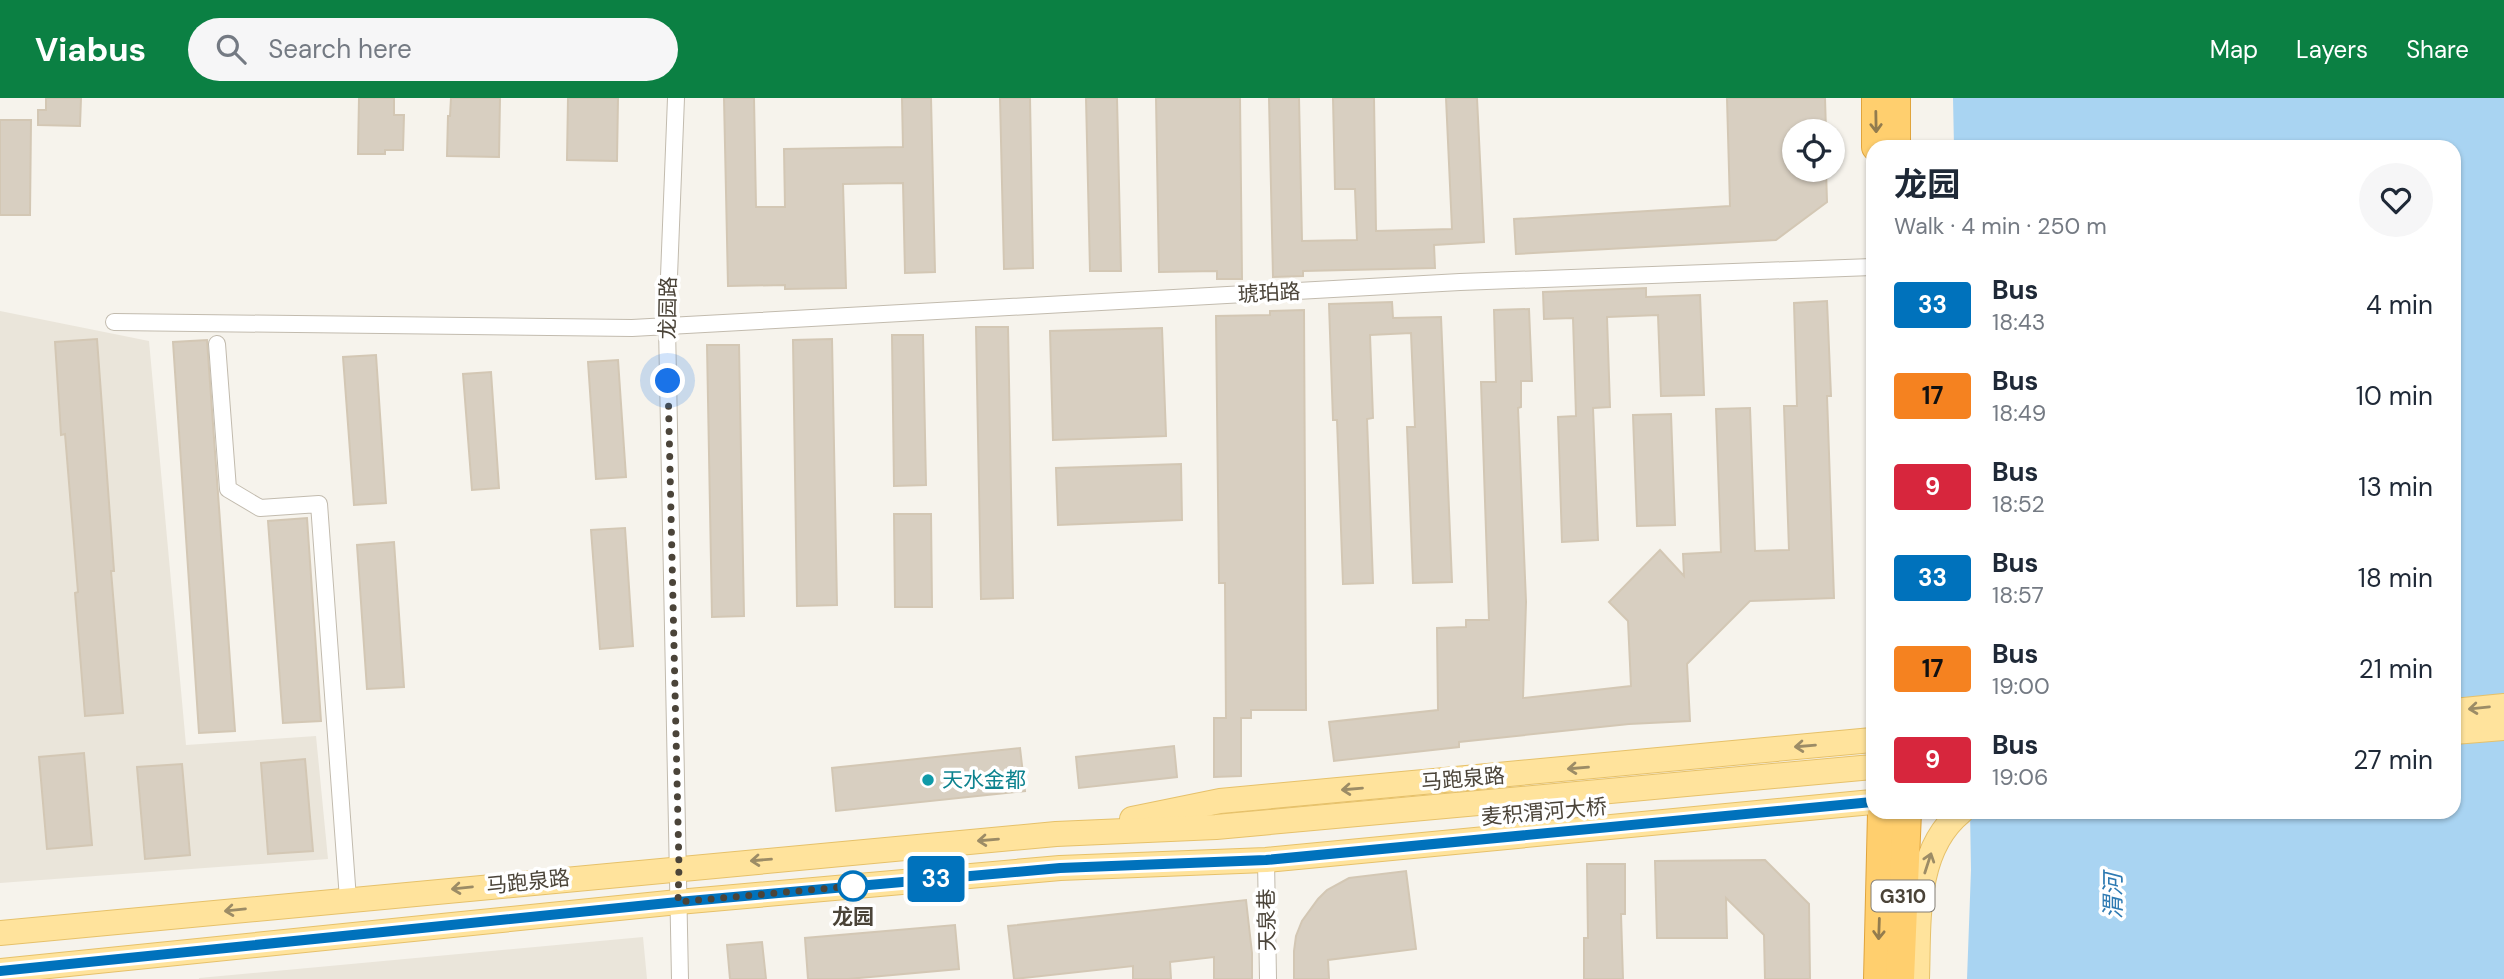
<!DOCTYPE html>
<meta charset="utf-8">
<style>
:root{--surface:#fff;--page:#f6f6f7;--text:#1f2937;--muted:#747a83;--accent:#0b8043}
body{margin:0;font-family:"DM Sans","Noto Sans SC",sans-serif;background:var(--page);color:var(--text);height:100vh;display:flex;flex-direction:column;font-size:26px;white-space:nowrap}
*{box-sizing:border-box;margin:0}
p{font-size:23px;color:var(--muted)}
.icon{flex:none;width:38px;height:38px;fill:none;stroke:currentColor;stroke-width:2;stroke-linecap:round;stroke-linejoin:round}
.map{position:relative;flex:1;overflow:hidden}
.side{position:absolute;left:1866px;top:42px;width:595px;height:679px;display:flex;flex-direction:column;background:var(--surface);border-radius:21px;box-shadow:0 2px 5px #0004}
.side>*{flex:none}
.badge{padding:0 14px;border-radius:5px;font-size:24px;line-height:46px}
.fabs{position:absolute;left:1782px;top:21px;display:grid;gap:14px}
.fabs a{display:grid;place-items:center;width:63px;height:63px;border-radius:50%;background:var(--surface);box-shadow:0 2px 5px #0004;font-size:35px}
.you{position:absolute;width:35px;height:35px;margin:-18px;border:5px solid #fff;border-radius:50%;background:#1a73e8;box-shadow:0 0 0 10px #1a73e833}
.map>.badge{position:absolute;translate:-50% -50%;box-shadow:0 0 0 4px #fff}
.round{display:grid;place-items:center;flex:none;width:74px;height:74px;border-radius:37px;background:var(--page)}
.headline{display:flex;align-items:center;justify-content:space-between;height:119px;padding:0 28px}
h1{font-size:33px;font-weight:700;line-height:52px}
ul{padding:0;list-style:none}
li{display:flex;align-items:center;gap:21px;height:91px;padding:0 28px}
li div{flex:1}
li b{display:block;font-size:26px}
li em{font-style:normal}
li .badge{min-width:77px;font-weight:700;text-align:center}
header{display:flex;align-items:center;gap:42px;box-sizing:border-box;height:98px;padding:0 35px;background:var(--accent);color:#fff}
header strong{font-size:33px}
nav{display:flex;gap:38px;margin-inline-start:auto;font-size:24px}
.search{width:490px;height:63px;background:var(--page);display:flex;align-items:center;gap:18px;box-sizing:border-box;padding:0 24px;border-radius:38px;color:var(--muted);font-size:26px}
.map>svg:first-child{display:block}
</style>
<header>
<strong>Viabus</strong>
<div class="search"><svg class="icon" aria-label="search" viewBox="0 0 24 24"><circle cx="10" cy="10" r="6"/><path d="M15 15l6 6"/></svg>Search here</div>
<nav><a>Map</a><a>Layers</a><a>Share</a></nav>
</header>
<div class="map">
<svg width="2504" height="881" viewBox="0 0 2504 881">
<rect width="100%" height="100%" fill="#f6f3ec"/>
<!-- residential -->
<g fill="#eae5da">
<path d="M0,213L149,243L186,647L316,638L328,761L0,785Z"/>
<path d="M643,839L647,881H199V880Z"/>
</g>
<!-- water -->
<path fill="#a9d4f2" d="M1953,0H2504V881H1967L1971,772L1970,714H2454V49H1954Z"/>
<!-- building -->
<g fill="#d8cfc1" stroke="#d3c7b4" stroke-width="2">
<path d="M46,0H81L80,28L38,27V12H46Z"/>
<path d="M359,0H394V17H404L403,52H385V56H358Z"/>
<path d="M451,0H500L499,59L447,58L448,18H450Z"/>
<path d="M568,0H618L617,63L567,62Z"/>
<path d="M724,0H754L756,109H785L784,51L903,49L902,0H931L935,174L905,175L903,85L843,86L846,190L785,191V187L728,188Z"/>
<path d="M1000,0H1030L1033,170L1004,171Z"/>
<path d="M1086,0H1117L1121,173H1090Z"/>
<path d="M1156,0H1240L1242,181H1217V173L1159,174Z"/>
<path d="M1269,0H1299L1302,143L1357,142L1355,91H1335L1333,0H1374L1376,133L1452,131L1446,0H1477L1484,144L1434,147L1435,170L1303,173V178L1273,179Z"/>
<path d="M1727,0H1825L1826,33H1794V72H1826L1827,104L1776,142L1516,156L1514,121L1730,108Z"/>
<path d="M0,22H31L30,117H0Z"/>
<path d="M1646,190V199L1700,197L1704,297L1661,298L1658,217L1607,219L1610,309L1593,310L1598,442L1562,444L1558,319L1576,318L1573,220L1544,221L1543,194Z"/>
<path d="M1827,203L1831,298H1827L1834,500L1750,503L1687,566L1690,623L1629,626L1459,644V649L1334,663L1329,624L1438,612L1437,530L1466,529V522H1489L1481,284H1496L1494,212L1529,211L1532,283H1521V309L1518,310L1526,504L1523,600L1631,588L1628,523L1609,504L1660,452L1684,478L1683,456L1721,454L1716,311L1750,310L1755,453L1789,452L1784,308H1797L1794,205Z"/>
<path d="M1392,204L1393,220L1441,219L1452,484L1413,485L1407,329H1415L1411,235L1370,237L1373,320L1367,321L1373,485L1343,486L1337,322H1333L1329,206Z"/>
<path d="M1304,212L1306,612H1251V620H1241V678L1214,679V620H1226L1225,485H1219L1216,218L1270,217V213Z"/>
<path d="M976,229H1008L1013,500L981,501Z"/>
<path d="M1162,230L1166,338L1053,342L1050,233Z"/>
<path d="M892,237H923L926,387L894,388Z"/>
<path d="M97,241L114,473H111L123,615L85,618L75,495L78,494L65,336L61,337L55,244Z"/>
<path d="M832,241L837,507L797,508L793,242Z"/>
<path d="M207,242L235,633L199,635L173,244Z"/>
<path d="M707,247H739L744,518L712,519Z"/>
<path d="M376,257L386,405L354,407L343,259Z"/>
<path d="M618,262L626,379L596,381L588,264Z"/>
<path d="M491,274L499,390L472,392L463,276Z"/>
<path d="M1671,316L1675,427L1637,428L1633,317Z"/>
<path d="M1181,366L1182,422L1058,427L1056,370Z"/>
<path d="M894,416H931L932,509H895Z"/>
<path d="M307,420L321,623L283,625L268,423Z"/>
<path d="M625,430L633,548L600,551L591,432Z"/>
<path d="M394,444L404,589L367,591L357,447Z"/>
<path d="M1174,648L1177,679L1079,690L1076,659Z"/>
<path d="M1020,650L1025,693L836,713L832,670Z"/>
<path d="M84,655L92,747L47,751L39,659Z"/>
<path d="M305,661L313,753L268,756L261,665Z"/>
<path d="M182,666L190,757L145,761L137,669Z"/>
<path d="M1765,762L1809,806L1810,881H1765L1764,837L1726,800L1727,840H1657L1655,763Z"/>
<path d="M1587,766H1625V816H1621L1623,881H1584V840H1588Z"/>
<path d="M1406,773L1416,851L1328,862L1329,881H1294V853L1296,838L1302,823L1318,801L1327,792L1349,780Z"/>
<path d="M1246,802L1252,855V881H1214V859L1170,864L1171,881H1133V868L1014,881L1008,828Z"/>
<path d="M955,827L959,871L848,881H808L805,840Z"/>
<path d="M762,844L766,881H730L727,847Z"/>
</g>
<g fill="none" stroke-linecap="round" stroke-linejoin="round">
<defs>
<g id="street">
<path d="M676,0L667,229L680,881"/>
<path d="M114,224L632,230L1460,184L1872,169"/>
<path d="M217,246L228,391L260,410L319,406L348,801"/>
<path d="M1266,762L1268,881"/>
</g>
<g id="primary">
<path d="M2454,613L2504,608"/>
<path d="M2454,634L2504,630"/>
<path d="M1132,721L1220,703L1872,642"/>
<path d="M0,835L1056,736L1216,729L1872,669"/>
<path d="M0,873L678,804L1060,770L1266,762L1872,704"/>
<path d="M1917,881C1919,826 1913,753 1961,714"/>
</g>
<g id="highway">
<path d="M1876,0V49"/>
<path d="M1896,49V0"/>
<path d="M1878,881L1882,714"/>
<path d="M1900,881L1907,714"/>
</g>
</defs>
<!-- street casing -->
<use href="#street" stroke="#c2bbae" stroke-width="18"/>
<!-- primary casing -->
<use href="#primary" stroke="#e6c16a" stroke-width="26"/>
<!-- highway casing -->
<use href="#highway" stroke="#e0a43c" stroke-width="30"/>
<!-- street -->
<use href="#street" stroke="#fff" stroke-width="16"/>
<!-- primary -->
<use href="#primary" stroke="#ffe39c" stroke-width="24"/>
<!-- highway -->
<use href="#highway" stroke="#ffcf6e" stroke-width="28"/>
</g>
<!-- one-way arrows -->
<defs><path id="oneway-shaft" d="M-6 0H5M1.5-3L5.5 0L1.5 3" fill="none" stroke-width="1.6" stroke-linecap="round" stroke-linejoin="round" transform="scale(1.75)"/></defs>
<g stroke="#937c4e">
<use href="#oneway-shaft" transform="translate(1876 24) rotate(89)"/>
<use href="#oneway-shaft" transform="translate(1879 831) rotate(92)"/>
</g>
<g stroke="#9c8c66">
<use href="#oneway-shaft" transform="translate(2479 610) rotate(174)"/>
<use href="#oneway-shaft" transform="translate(1805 648) rotate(175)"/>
<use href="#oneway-shaft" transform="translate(1578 670) rotate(175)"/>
<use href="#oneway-shaft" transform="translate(1352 691) rotate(175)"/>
<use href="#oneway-shaft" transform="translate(988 742) rotate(175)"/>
<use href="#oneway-shaft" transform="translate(761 762) rotate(175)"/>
<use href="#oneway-shaft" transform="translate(1928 765) rotate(-72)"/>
<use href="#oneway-shaft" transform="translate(462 790) rotate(174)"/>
<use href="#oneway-shaft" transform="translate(235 812) rotate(174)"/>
</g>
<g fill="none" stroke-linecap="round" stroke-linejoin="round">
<defs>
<path id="line" d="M0,873L678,804L1060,770L1266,762L1872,704"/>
</defs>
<!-- line casing -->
<use href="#line" stroke="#fff" stroke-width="16"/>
<!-- line -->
<use href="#line" stroke="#0072bc" stroke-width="10"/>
<!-- walk -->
<path stroke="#4b4439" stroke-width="7" stroke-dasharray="0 12.6" d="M668,283L679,769L678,804L853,788"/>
</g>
<!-- markers -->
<circle fill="#0f9aa8" stroke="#fff" stroke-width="2.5" cx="928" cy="682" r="7"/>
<circle fill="#fff" stroke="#0072bc" stroke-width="3.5" cx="853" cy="788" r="14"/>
<g text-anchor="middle" stroke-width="7" stroke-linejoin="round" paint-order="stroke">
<!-- shield labels -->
<rect fill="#fff" stroke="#817c74" stroke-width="2" x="1871.5" y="782.5" width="63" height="31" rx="5"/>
<g font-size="19" font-weight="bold" fill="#4b4439">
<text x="1903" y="805">G310</text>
</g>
<!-- street labels -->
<g font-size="21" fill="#4b4439" stroke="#fff">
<text transform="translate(1269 195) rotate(-3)" y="7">琥珀路</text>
<text transform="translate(668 210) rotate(-89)" y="7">龙园路</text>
<text transform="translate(1463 681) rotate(-5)" y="7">马跑泉路</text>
<text transform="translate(1544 714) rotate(-5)" y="7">麦积渭河大桥</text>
<text transform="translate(528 784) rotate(-6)" y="7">马跑泉路</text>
<text transform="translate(1267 822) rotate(-91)" y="7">天泉巷</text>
</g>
<!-- culture labels -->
<g font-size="21" fill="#0d838f" stroke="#fff" text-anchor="start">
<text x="942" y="689">天水金都</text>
</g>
<!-- stop labels -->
<g font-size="21" font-weight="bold" fill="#4b4439" stroke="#fff">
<text x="853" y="826">龙园</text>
</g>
<!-- water labels -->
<g font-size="23" font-style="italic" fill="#2e7ab2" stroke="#fff">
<text transform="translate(2113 798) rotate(-90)" y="8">渭河</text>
</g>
</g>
</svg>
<div class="fabs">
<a><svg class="icon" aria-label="locate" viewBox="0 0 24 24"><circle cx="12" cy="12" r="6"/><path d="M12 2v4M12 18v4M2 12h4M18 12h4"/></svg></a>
</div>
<div class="you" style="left:668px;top:283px"></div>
<b class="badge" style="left:936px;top:781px;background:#0072bc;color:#fff">33</b>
<section class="side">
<div class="headline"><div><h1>龙园</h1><p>Walk · 4 min · 250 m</p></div><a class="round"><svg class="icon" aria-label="heart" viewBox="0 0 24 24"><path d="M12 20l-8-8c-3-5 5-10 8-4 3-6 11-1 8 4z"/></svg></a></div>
<ul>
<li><span class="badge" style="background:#0072bc;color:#fff">33</span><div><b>Bus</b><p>18:43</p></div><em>4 min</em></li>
<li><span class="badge" style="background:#f58220;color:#111">17</span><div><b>Bus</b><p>18:49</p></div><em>10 min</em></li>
<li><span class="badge" style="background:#d7263d;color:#fff">9</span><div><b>Bus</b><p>18:52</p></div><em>13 min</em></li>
<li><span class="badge" style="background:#0072bc;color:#fff">33</span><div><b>Bus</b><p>18:57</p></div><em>18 min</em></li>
<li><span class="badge" style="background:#f58220;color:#111">17</span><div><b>Bus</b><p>19:00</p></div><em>21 min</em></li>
<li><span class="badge" style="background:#d7263d;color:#fff">9</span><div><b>Bus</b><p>19:06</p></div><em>27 min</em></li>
</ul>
</section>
</div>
